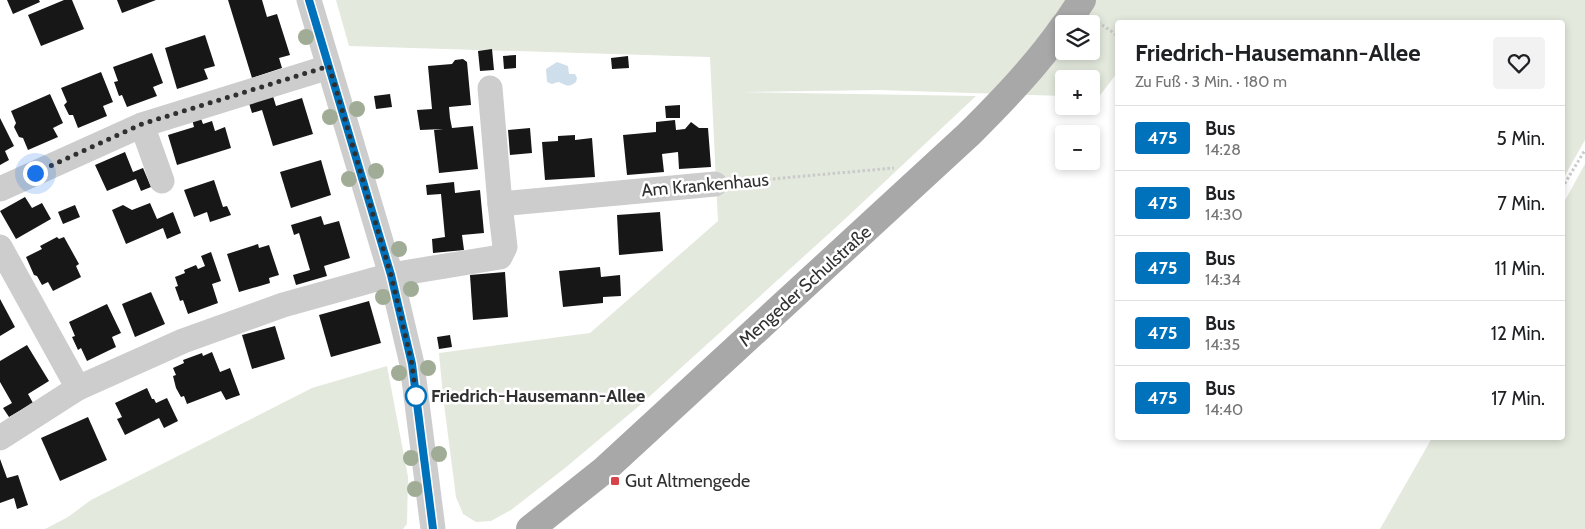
<!DOCTYPE html>
<html lang="de">
<meta charset="utf-8">
<style>
:root{--surface:#fff;--page:#f2f2f2;--text:#202124;--muted:#757577;--line:#e0e0e0}
body{margin:0;font-family:Cabin,sans-serif;background:var(--page);color:var(--text);height:100vh;display:flex;flex-direction:column;font-size:19px;white-space:nowrap}
*{box-sizing:border-box;margin:0}
p{font-size:16px;color:var(--muted)}
.icon{flex:none;width:28px;height:28px;fill:none;stroke:currentColor;stroke-width:2;stroke-linecap:round;stroke-linejoin:round}
.map{position:relative;flex:1;overflow:hidden}
.drawer{position:absolute;left:1115px;top:20px;width:450px;height:420px;display:flex;flex-direction:column;background:var(--surface);border-radius:5px;box-shadow:0 2px 8px #0003}
.drawer>*{flex:none}
.badge{padding:0 10px;border-radius:4px;font-size:18px;line-height:32px}
.fabs{position:absolute;left:1055px;top:15px;display:grid;gap:10px}
.fabs a{display:grid;place-items:center;width:45px;height:45px;border-radius:5px;background:var(--surface);box-shadow:0 2px 8px #0003;font-size:25px}
.you{position:absolute;width:25px;height:25px;margin:-12px;border:4px solid #fff;border-radius:50%;background:#1a73e8;box-shadow:0 0 0 8px #1a73e833}
.map>.badge{position:absolute;translate:-50% -50%;box-shadow:0 0 0 2px #fff}
.round{display:grid;place-items:center;flex:none;width:52px;height:52px;border-radius:5px;background:var(--page)}
.head{display:flex;align-items:center;justify-content:space-between;height:85px;padding:0 20px}
h1{font-size:24px;font-weight:700;line-height:38px}
ul{padding:0;list-style:none}
li{display:flex;align-items:center;gap:15px;height:65px;padding:0 20px;border-top:1px solid var(--line)}
li div{flex:1}
li b{display:block;font-size:19px}
li em{font-style:normal}
li .badge{min-width:55px;font-weight:700;text-align:center}
.map>svg:first-child{display:block}
</style>
<div class="map">
<svg width="1585" height="529" viewBox="0 0 1585 529">
<rect width="100%" height="100%" fill="#fff"/>
<!-- green -->
<g fill="#e3e9dd" fill-rule="evenodd">
<path d="M336,0H1585V140L1563,179L1562,22H1118L1117,73L1098,98L1091,97V79H1064V96L879,90L738,92L976,96L845,219L639,406L565,468L511,510L491,521L476,522L463,514L456,497L443,396L439,353L590,333L718,221L710,57L349,46ZM1064,24H1091V51H1064Z"/>
<path d="M1585,164V529H1380L1432,438H1562L1563,204Z"/>
<path d="M387,366L408,477L407,524L403,529H45L68,517L91,500L312,388Z"/>
</g>
<!-- water -->
<path fill="#cedeea" d="M557,62L568,66L569,74H575L577,78L576,82C567,89 566,84 558,82L552,84L547,82L546,69Z"/>
<!-- building -->
<g fill="#171717">
<path d="M7,0H39L40,2L13,14Z"/>
<path d="M64,0H72L84,29L41,46L28,15Z"/>
<path d="M117,0H156L122,13Z"/>
<path d="M228,0H262L267,17L277,14L290,55L279,58L282,68L252,78Z"/>
<path d="M205,35L215,66L204,69L208,79L177,89L165,48Z"/>
<path d="M492,49L494,70L480,71L478,51Z"/>
<path d="M152,53L163,83L153,87L157,96L127,107L122,95L119,96L114,82L118,81L113,67Z"/>
<path d="M516,55V68L504,69L503,56Z"/>
<path d="M628,56L629,68L612,69L611,58Z"/>
<path d="M463,59L467,62L471,105L449,107L450,118L452,128L473,126L478,169L439,173L434,130L443,129L420,130L417,110L432,109L428,66L452,64L455,60Z"/>
<path d="M101,72L113,102L103,106L107,116L78,128L73,115H69L64,105L67,102L61,88Z"/>
<path d="M272,93L276,106L302,98L313,134L273,146L262,110L252,113L248,100Z"/>
<path d="M50,94L63,123L53,128L58,137L28,150L23,138L19,137L14,127L16,123L11,111Z"/>
<path d="M390,94L392,107L376,109L374,96Z"/>
<path d="M680,105V118H666L665,106Z"/>
<path d="M200,116L203,124L212,121L215,131L225,127L231,148L177,165L168,135L194,127L192,119Z"/>
<path d="M0,118L14,146L5,151L9,160L0,165Z"/>
<path d="M675,120L676,130L685,129L691,122L699,128H708L711,167L679,169L678,152L662,154L664,172L627,175L623,135L656,132V122Z"/>
<path d="M530,128L532,153L510,155L508,130Z"/>
<path d="M575,135V140L592,138L595,177L545,180L542,142L558,141V136Z"/>
<path d="M125,152L133,172L143,168L151,187L141,191L136,179L107,191L95,165Z"/>
<path d="M321,160L331,195L291,208L280,172Z"/>
<path d="M214,180L223,207L227,206L231,215L210,222L207,212L194,217L184,190Z"/>
<path d="M454,182L455,193L480,190L484,233L462,235L464,250L433,253L432,239L445,237L441,194L427,195L426,185Z"/>
<path d="M25,197L32,208L42,203L51,219L16,239L0,211Z"/>
<path d="M150,203L157,219L173,212L181,233L167,239L163,228L126,244L112,210L123,205L132,210Z"/>
<path d="M75,205L80,217L63,224L58,212Z"/>
<path d="M660,212L663,251L619,255L617,215Z"/>
<path d="M321,216L324,225L339,221L350,258L324,266L327,276L296,285L293,275L310,270L299,233L294,235L291,225Z"/>
<path d="M57,237L59,239L64,237L79,264L76,266L81,277L53,291L48,282L42,285L37,276L34,275L26,257L42,249L40,246Z"/>
<path d="M258,244L259,248L269,245L279,275L269,278L270,283L239,292L227,254Z"/>
<path d="M211,252L221,281L212,284L218,303L188,314L183,300L180,301L175,287L178,286L175,277L185,273L184,270L196,265L198,269L205,266L201,256Z"/>
<path d="M600,267L601,277L620,275L621,296L603,297V303L563,307L559,271Z"/>
<path d="M505,272L508,317L473,320L470,275Z"/>
<path d="M151,292L165,324L135,337L122,304Z"/>
<path d="M0,299L15,327L0,336Z"/>
<path d="M369,301L381,343L331,357L319,315Z"/>
<path d="M107,304L121,333L112,337L116,347L87,361L81,348L78,350L72,337L75,336L69,322Z"/>
<path d="M275,326L285,359L252,369L242,335Z"/>
<path d="M450,335L452,347L439,349L437,337Z"/>
<path d="M27,345L49,381L28,394L33,403L9,417L3,408L12,403L0,382V361Z"/>
<path d="M212,352L220,372L230,368L240,395L226,400L221,391L187,404L184,396L181,397L176,388L173,376L176,375L173,368L184,363L183,360L202,353L203,356Z"/>
<path d="M147,388L152,399H154L156,403L167,398L178,421L164,428L159,418L125,435L117,419L122,417L115,403Z"/>
<path d="M88,417L107,460L60,481L41,438Z"/>
<path d="M0,459L7,478L18,475L28,505L17,509L14,498L0,503Z"/>
</g>
<g fill="none" stroke-linecap="round" stroke-linejoin="round">
<!-- path -->
<g stroke="#cacaca" stroke-width="3" stroke-dasharray="2.5 2.5" stroke-linecap="butt">
<path d="M1098,22L1118,36"/>
<path d="M738,182L894,168"/>
<path d="M1562,188L1585,150"/>
</g>
<!-- minor -->
<g stroke="#cdcdcd" stroke-width="25">
<path d="M309,0L391,275L412,364L433,529"/>
<path d="M490,88L500,204"/>
<path d="M142,125L162,181"/>
<path d="M0,189L142,125L329,67"/>
<path d="M0,247L78,388"/>
<path d="M0,438L78,388L183,341L283,305L391,275L500,257L505,247L500,204L715,184"/>
</g>
<!-- major -->
<g stroke="#a8a8a8" stroke-width="28">
<path d="M1066,24L1082,0"/>
<path d="M530,529L603,471L969,134C1003,100 1036,66 1064,26"/>
</g>
</g>
<!-- trees -->
<g fill="#a0ac96">
<circle cx="306" cy="37" r="8"/>
<circle cx="357" cy="109" r="8"/>
<circle cx="330" cy="117" r="8"/>
<circle cx="376" cy="171" r="8"/>
<circle cx="349" cy="179" r="8"/>
<circle cx="399" cy="249" r="8"/>
<circle cx="411" cy="289" r="8"/>
<circle cx="383" cy="297" r="8"/>
<circle cx="428" cy="368" r="8"/>
<circle cx="399" cy="373" r="8"/>
<circle cx="439" cy="454" r="8"/>
<circle cx="411" cy="458" r="8"/>
<circle cx="415" cy="489" r="8"/>
</g>
<g fill="none" stroke-linecap="round" stroke-linejoin="round">
<defs>
<path id="line" d="M309,0L391,275L412,364L433,529"/>
</defs>
<!-- line casing -->
<use href="#line" stroke="#fff" stroke-width="11"/>
<!-- line -->
<use href="#line" stroke="#0072bc" stroke-width="8"/>
<!-- walk -->
<path stroke="#303030" stroke-width="5" stroke-dasharray="0 9" d="M35,173L142,124L329,66L391,275L412,364L416,396"/>
</g>
<!-- markers -->
<circle fill="#fff" stroke="#0072bc" stroke-width="2.5" cx="416" cy="396" r="10"/>
<rect fill="#d6444a" stroke="#fff" stroke-width="2" x="610" y="476" width="10" height="10" rx="2.5"/>
<g text-anchor="middle" stroke-width="5" stroke-linejoin="round" paint-order="stroke">
<!-- street labels -->
<g font-size="18" fill="#303030" stroke="#fff">
<text transform="translate(705 185) rotate(-5)" y="6">Am Krankenhaus</text>
<text transform="translate(805 286) rotate(-42)" y="6">Mengeder Schulstraße</text>
</g>
<!-- stop labels -->
<g font-size="18" font-weight="bold" fill="#303030" stroke="#fff" text-anchor="start">
<text x="431" y="402">Friedrich-Hausemann-Allee</text>
</g>
<!-- poi labels -->
<g font-size="18" fill="#303030" stroke="#fff" text-anchor="start">
<text x="625" y="487">Gut Altmengede</text>
</g>
</g>
</svg>
<div class="fabs">
<a><svg class="icon" aria-label="layers" viewBox="0 0 24 24"><path d="M12 4l9 5-9 5-9-5zM3 14l9 5 9-5"/></svg></a>
<a>+</a>
<a>−</a>
</div>
<div class="you" style="left:35px;top:173px"></div>
<section class="drawer">
<div class="head"><div><h1>Friedrich-Hausemann-Allee</h1><p>Zu Fuß · 3 Min. · 180 m</p></div><a class="round"><svg class="icon" aria-label="heart" viewBox="0 0 24 24"><path d="M12 20l-8-8c-3-5 5-10 8-4 3-6 11-1 8 4z"/></svg></a></div>
<ul>
<li><span class="badge" style="background:#0072bc;color:#fff">475</span><div><b>Bus</b><p>14:28</p></div><em>5 Min.</em></li>
<li><span class="badge" style="background:#0072bc;color:#fff">475</span><div><b>Bus</b><p>14:30</p></div><em>7 Min.</em></li>
<li><span class="badge" style="background:#0072bc;color:#fff">475</span><div><b>Bus</b><p>14:34</p></div><em>11 Min.</em></li>
<li><span class="badge" style="background:#0072bc;color:#fff">475</span><div><b>Bus</b><p>14:35</p></div><em>12 Min.</em></li>
<li><span class="badge" style="background:#0072bc;color:#fff">475</span><div><b>Bus</b><p>14:40</p></div><em>17 Min.</em></li>
</ul>
</section>
</div>
